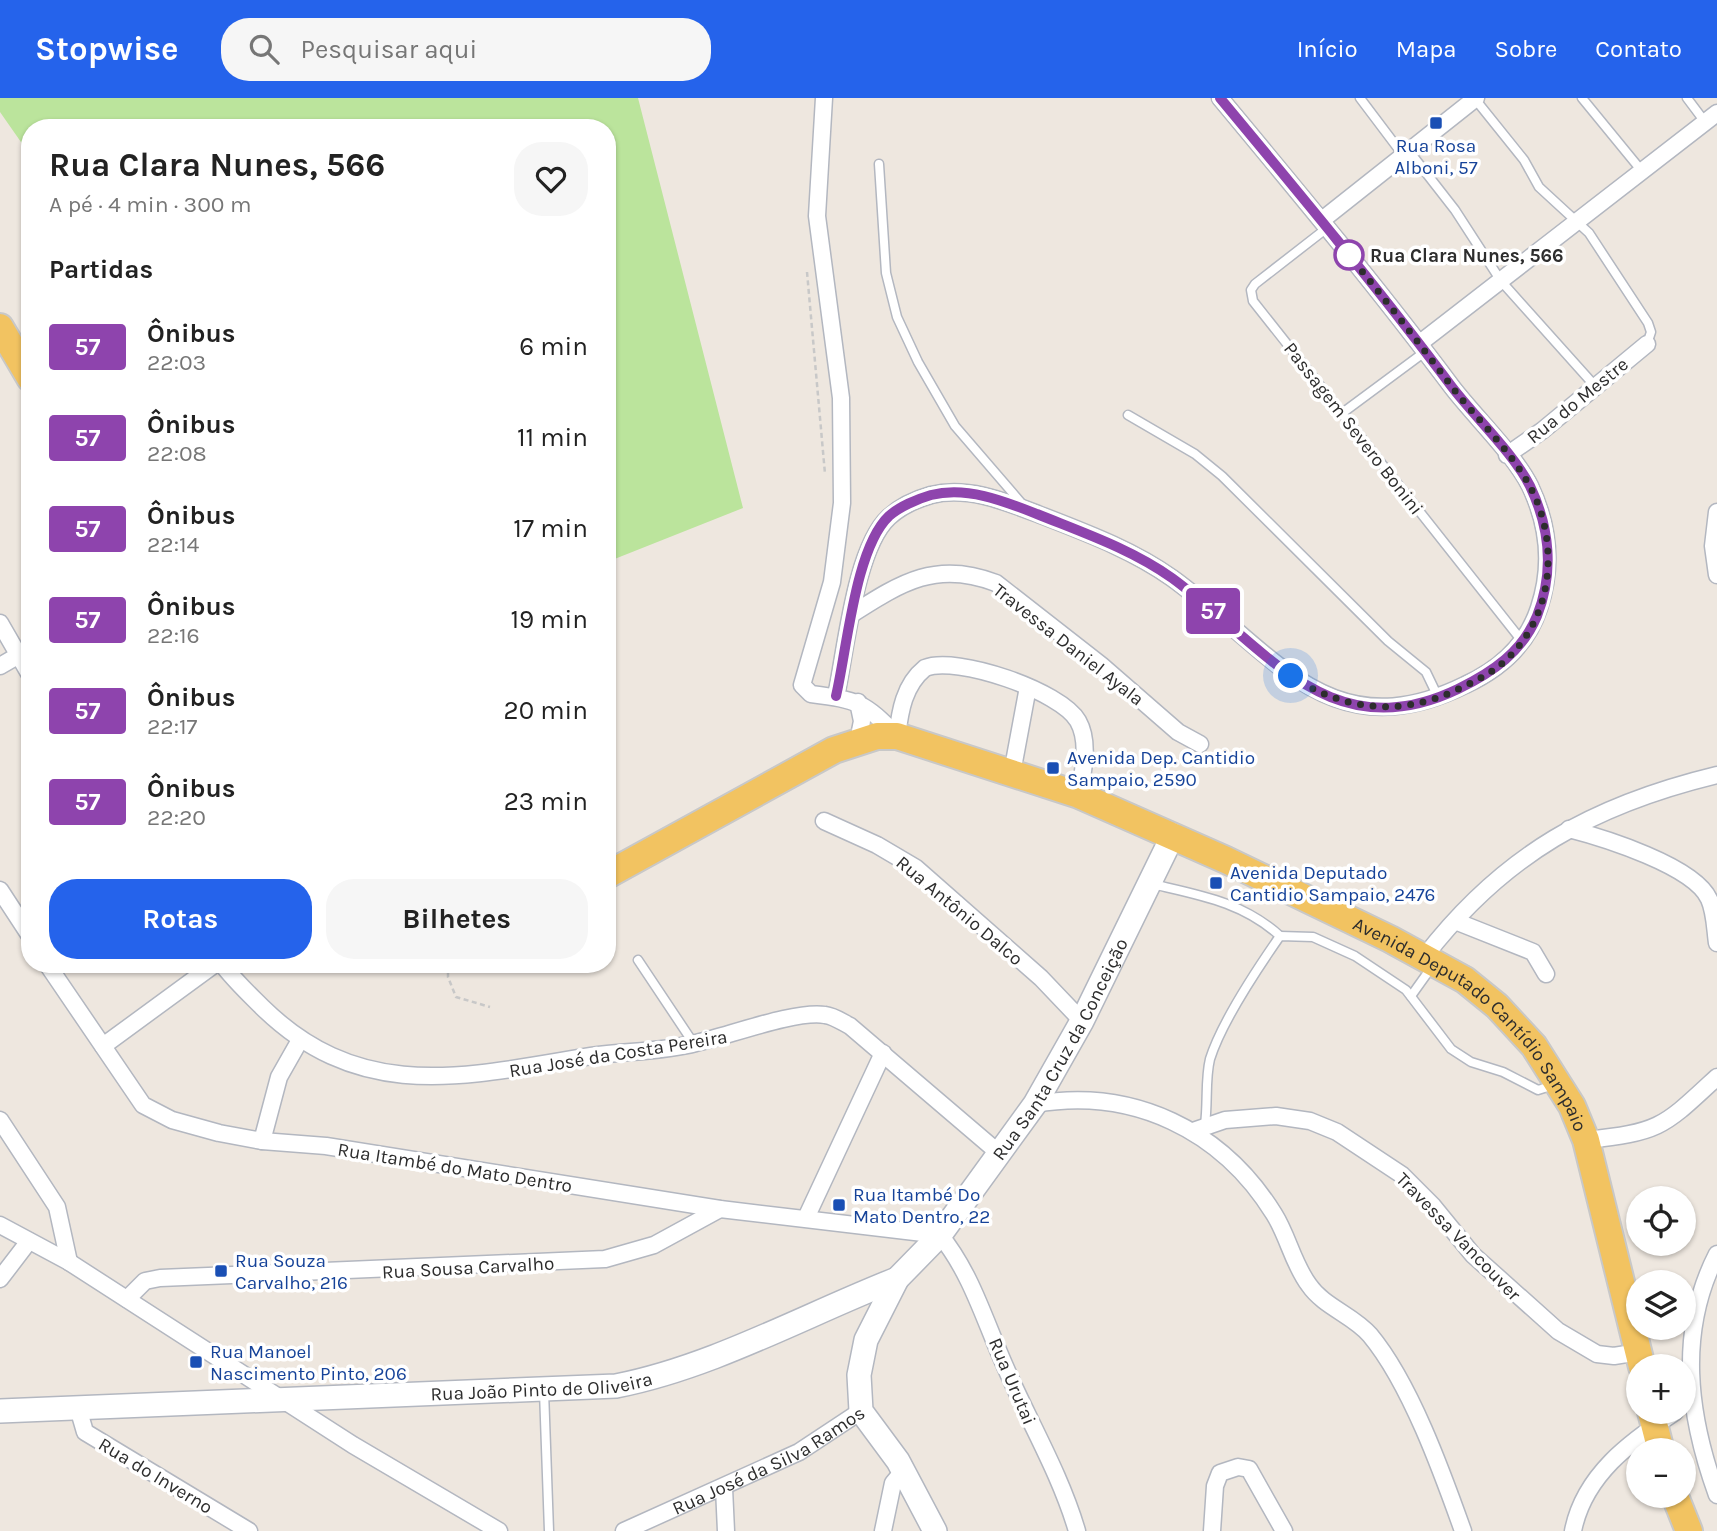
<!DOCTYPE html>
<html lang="pt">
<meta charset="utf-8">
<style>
:root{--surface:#fff;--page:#f6f6f6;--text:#222;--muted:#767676;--accent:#2563eb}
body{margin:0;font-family:Karla,sans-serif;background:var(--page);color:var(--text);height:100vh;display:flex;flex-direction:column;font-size:26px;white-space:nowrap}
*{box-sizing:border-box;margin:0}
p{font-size:23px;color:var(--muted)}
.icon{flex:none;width:38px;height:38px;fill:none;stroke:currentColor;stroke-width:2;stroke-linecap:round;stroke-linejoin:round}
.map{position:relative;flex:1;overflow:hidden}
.drawer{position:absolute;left:21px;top:21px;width:595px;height:854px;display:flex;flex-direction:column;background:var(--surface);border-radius:28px;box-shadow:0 2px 5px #0004}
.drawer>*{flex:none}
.badge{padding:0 14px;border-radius:5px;font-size:24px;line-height:46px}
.controls{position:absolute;left:1626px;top:1088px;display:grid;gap:14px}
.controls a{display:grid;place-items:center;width:70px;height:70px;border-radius:50%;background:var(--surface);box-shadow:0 2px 5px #0004;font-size:35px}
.you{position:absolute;width:35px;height:35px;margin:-18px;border:5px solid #fff;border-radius:50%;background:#1a73e8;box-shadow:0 0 0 10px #1a73e833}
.map>.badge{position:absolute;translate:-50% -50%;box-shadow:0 0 0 4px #fff}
h2{padding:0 28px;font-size:26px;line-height:63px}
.round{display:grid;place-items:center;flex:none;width:74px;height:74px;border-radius:28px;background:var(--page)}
.overview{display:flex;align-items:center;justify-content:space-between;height:119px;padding:0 28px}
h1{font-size:33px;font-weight:700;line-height:52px}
.primary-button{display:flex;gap:14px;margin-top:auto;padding:14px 28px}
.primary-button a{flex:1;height:80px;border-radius:28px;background:var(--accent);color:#fff;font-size:28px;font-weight:700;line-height:80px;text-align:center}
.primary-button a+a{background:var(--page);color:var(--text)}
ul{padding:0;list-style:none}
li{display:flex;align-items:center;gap:21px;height:91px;padding:0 28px}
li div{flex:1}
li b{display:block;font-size:26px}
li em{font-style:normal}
li .badge{min-width:77px;font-weight:700;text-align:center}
header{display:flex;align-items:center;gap:42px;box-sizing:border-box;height:98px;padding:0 35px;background:var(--accent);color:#fff}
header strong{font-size:33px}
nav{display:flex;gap:38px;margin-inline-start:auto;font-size:24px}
.search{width:490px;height:63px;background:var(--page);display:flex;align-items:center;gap:18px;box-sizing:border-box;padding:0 24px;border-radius:28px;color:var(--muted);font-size:26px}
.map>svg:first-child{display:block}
</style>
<header>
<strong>Stopwise</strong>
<div class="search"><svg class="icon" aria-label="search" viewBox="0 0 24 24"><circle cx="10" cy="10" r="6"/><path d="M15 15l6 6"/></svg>Pesquisar aqui</div>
<nav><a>Início</a><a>Mapa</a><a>Sobre</a><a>Contato</a></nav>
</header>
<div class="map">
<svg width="1717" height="1433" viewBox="0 0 1717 1433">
<rect width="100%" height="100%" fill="#eee7df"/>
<!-- green -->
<path fill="#bbe49c" d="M0,0H638L743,410L607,464V30H30V57L0,14Z"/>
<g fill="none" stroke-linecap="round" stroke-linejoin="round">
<defs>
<g id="lane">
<path d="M1360,0L1403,57"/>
<path d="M1582,0L1641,72"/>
<path d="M1687,0L1705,24"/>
<path d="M1475,1L1524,62L1539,89L1589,135L1648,225L1651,234L1647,246"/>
<path d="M1409,53L1455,112L1501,183L1595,288"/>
<path d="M879,66L886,175L897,219L918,264L955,328L1023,407"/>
<path d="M1327,130L1255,186L1251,192L1253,203L1522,543"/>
<path d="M1341,316L1426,253"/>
<path d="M1128,317L1195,356L1222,378L1388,543L1426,574L1438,599"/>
<path d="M1152,786C1199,797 1243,804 1280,838"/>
<path d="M638,862L694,946"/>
<path d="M1411,898L1431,870"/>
<path d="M1205,1026C1208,1006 1205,981 1210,961C1222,923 1257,871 1280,838L1313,839L1355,858L1406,892L1451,951L1471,964L1503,974L1538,992L1554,987"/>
<path d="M544,1293L549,1433"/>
</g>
<g id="street">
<path d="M824,0L817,118L841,300L842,405L832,484L802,587L811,596C858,602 864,604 897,638"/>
<path d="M1322,122L1476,0"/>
<path d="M1420,245L1717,15"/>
<path d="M1507,357L1543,332L1647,246"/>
<path d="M1717,414L1713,448L1717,477"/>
<path d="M852,516C902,484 937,462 996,485L1101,567L1178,634L1200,646"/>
<path d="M0,525L30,577"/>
<path d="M0,568L19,557"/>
<path d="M836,598C846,552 855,450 889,419C900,409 917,401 931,397C967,388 1004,403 1038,416C1084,434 1131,451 1172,480C1272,552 1328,654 1465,587C1500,571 1527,547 1539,510C1553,468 1549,428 1530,388C1514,356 1475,319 1452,289C1378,190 1299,95 1220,0"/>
<path d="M897,638C900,613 904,587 925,570C956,557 1061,593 1078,623C1090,644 1083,674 1079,697"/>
<path d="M858,643L862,623L858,604"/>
<path d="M1012,675L1028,589"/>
<path d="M824,723L877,747L916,770L1041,880L1082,923"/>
<path d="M1569,731C1604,740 1694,768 1709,801C1715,814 1715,831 1717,845"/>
<path d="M0,792L30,838"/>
<path d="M1455,823L1533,854L1546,876"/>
<path d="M1425,858C1504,756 1593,707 1717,677"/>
<path d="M47,866L143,1007L172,1022L219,1035L262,1043L326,1048L720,1111L940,1137C971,1175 984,1221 1004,1266C1028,1322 1060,1375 1077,1433"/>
<path d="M222,866C234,882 248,895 262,909C362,1007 467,978 591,958C626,953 662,954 696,945C728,938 796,912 825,917C834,918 842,924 850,928L1000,1056"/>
<path d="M103,948L215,866"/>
<path d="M1035,1006C1133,989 1222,1032 1274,1116C1288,1138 1293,1166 1309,1187C1324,1209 1353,1217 1370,1237C1410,1285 1442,1374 1463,1433"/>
<path d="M0,1022L57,1109L69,1164"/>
<path d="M1193,1033L1225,1022L1276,1018L1310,1023L1337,1034L1402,1077L1433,1108L1473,1157L1558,1233L1597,1256L1614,1258L1639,1254"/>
<path d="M1586,1042C1661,1034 1663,1029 1717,979"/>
<path d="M262,1043L279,979L300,942"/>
<path d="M806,1120L883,955"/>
<path d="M0,1127L69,1164L353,1347L499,1433"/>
<path d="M1717,1156C1677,1234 1688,1317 1717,1397"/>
<path d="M0,1181L29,1143"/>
<path d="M127,1201L145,1183L160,1180L605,1161L654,1147L720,1111"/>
<path d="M78,1310L85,1334L249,1433"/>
<path d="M724,1390L726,1433"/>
<path id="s1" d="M624,1433L799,1354L861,1313"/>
<path d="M883,1433L893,1385L903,1373"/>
<path d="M1212,1433L1215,1388L1220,1375L1238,1369L1249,1371L1284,1433"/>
<path d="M1573,1433C1584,1377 1630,1344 1675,1314"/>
</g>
<g id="secondary">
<path id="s2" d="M0,1313L616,1288C713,1269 805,1217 897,1181"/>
<path id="s3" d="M935,1433L898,1363L861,1313L859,1277L866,1242L897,1181L940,1137L1035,1006L1082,923L1173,737"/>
</g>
<g id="primary">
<path d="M0,229L30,280"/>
<path id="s4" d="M607,777L834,652L877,638H897L1079,697L1226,762L1390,841L1465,882L1497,908L1534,948L1572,1008L1586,1042L1642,1269"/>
<path d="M1651,1314L1661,1353"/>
<path d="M1675,1398L1689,1433"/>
</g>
</defs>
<!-- lane casing -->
<use href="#lane" stroke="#b3b7c0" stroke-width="11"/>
<!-- street casing -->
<use href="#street" stroke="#b3b7c0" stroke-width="19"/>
<!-- secondary casing -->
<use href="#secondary" stroke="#b3b7c0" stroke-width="26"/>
<!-- primary casing -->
<use href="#primary" stroke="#c8c8c8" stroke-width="30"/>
<!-- path -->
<g stroke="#c8c8c8" stroke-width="2.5" stroke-dasharray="5 3.5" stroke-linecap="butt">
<path d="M807,174L825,376"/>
<path d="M448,866V879L456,899L490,909"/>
</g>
<!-- lane -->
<use href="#lane" stroke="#fff" stroke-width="8"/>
<!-- street -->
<use href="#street" stroke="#fff" stroke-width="16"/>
<!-- secondary -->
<use href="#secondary" stroke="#fff" stroke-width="23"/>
<!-- primary -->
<use href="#primary" stroke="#f2c361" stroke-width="26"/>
</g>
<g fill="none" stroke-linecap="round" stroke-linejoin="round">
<defs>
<path id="line" d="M836,598C847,552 855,450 889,418C899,409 917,401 931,397C967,388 1004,403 1037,416C1084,435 1131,451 1172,480C1264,547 1329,653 1458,591C1493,574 1522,554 1537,518C1554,475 1550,430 1530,388C1514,356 1475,319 1452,289C1378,190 1299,95 1220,0"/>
</defs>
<!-- line casing -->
<use href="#line" stroke="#fff" stroke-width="16"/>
<!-- line -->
<use href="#line" stroke="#8e44ad" stroke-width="10"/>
<!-- walk -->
<path stroke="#2d2d2d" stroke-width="7" stroke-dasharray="0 12.6" d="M1291,578C1341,611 1396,619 1452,594C1473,584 1494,575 1510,558C1555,513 1559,439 1528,385C1509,351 1476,320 1452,289C1417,242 1381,196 1344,151L1349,157"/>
</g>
<!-- markers -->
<g fill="#1a4fb4" stroke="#fff" stroke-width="2.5">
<rect x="1429" y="18" width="14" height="14" rx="3.5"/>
<rect x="1046" y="663" width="14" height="14" rx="3.5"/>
<rect x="1209" y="778" width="14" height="14" rx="3.5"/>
<rect x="832" y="1100" width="14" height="14" rx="3.5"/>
<rect x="214" y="1166" width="14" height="14" rx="3.5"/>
<rect x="189" y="1257" width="14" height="14" rx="3.5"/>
</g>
<circle fill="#fff" stroke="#8e44ad" stroke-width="3.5" cx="1349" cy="157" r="14"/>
<g text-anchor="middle" stroke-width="7" stroke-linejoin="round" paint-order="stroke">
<!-- transit labels -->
<g font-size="19" fill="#164399" stroke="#fff" text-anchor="start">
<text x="1436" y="54" text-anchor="middle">Rua Rosa<tspan x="1436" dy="22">Alboni, 57</tspan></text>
<text x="1067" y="666">Avenida Dep. Cantidio<tspan x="1067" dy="22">Sampaio, 2590</tspan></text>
<text x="1230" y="781">Avenida Deputado<tspan x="1230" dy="22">Cantidio Sampaio, 2476</tspan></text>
<text x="853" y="1103">Rua Itambé Do<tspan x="853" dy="22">Mato Dentro, 22</tspan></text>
<text x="235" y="1169">Rua Souza<tspan x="235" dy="22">Carvalho, 216</tspan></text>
<text x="210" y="1260">Rua Manoel<tspan x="210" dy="22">Nascimento Pinto, 206</tspan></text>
</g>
<!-- stop labels -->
<g font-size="19" font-weight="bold" fill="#2d2d2d" stroke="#fff" text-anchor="start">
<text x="1370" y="164">Rua Clara Nunes, 566</text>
</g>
<!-- street labels -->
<g font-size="19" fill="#2d2d2d" stroke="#fff">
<text transform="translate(1577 302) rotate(-39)" y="7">Rua do Mestre</text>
<text transform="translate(1354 330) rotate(52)" y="7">Passagem Severo Bonini</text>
<text transform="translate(1069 546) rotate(38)" y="7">Travessa Daniel Ayala</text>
<text transform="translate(960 812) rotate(40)" y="7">Rua Antônio Dalco</text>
<text dy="7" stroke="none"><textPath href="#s4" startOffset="978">Avenida Deputado Cantídio Sampaio</textPath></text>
<text dy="7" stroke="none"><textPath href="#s3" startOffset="565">Rua Santa Cruz da Conceição</textPath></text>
<text transform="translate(618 955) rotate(-9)" y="7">Rua José da Costa Pereira</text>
<text transform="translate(455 1069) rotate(9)" y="7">Rua Itambé do Mato Dentro</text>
<text transform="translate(1459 1138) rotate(46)" y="7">Travessa Vancouver</text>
<text transform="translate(468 1169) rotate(-3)" y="7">Rua Sousa Carvalho</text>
<text transform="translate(1013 1283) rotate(67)" y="7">Rua Urutai</text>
<text dy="7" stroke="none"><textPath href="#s2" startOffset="542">Rua João Pinto de Oliveira</textPath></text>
<text dy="7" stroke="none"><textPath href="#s1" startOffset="161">Rua José da Silva Ramos</textPath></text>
<text transform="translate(156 1377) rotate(31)" y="7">Rua do Inverno</text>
</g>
</g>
</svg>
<div class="controls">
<a><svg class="icon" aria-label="locate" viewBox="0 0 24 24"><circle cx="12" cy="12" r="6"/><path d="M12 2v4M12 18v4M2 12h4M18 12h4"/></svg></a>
<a><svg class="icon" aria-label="layers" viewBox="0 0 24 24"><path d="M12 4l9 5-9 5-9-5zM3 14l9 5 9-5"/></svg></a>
<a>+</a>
<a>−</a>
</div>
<div class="you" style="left:1291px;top:578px"></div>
<b class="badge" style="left:1213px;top:513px;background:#8e44ad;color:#fff">57</b>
<section class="drawer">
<div class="overview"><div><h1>Rua Clara Nunes, 566</h1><p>A pé · 4 min · 300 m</p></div><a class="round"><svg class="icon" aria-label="heart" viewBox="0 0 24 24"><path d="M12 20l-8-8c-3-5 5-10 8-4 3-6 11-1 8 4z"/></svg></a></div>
<h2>Partidas</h2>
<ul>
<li><span class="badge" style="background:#8e44ad;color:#fff">57</span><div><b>Ônibus</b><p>22:03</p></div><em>6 min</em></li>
<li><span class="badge" style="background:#8e44ad;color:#fff">57</span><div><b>Ônibus</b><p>22:08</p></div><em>11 min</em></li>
<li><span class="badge" style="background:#8e44ad;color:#fff">57</span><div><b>Ônibus</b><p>22:14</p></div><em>17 min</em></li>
<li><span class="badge" style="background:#8e44ad;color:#fff">57</span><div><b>Ônibus</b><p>22:16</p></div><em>19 min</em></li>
<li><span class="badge" style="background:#8e44ad;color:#fff">57</span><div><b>Ônibus</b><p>22:17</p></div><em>20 min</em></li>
<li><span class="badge" style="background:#8e44ad;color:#fff">57</span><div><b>Ônibus</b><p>22:20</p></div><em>23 min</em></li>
</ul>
<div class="primary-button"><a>Rotas</a><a>Bilhetes</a></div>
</section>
</div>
